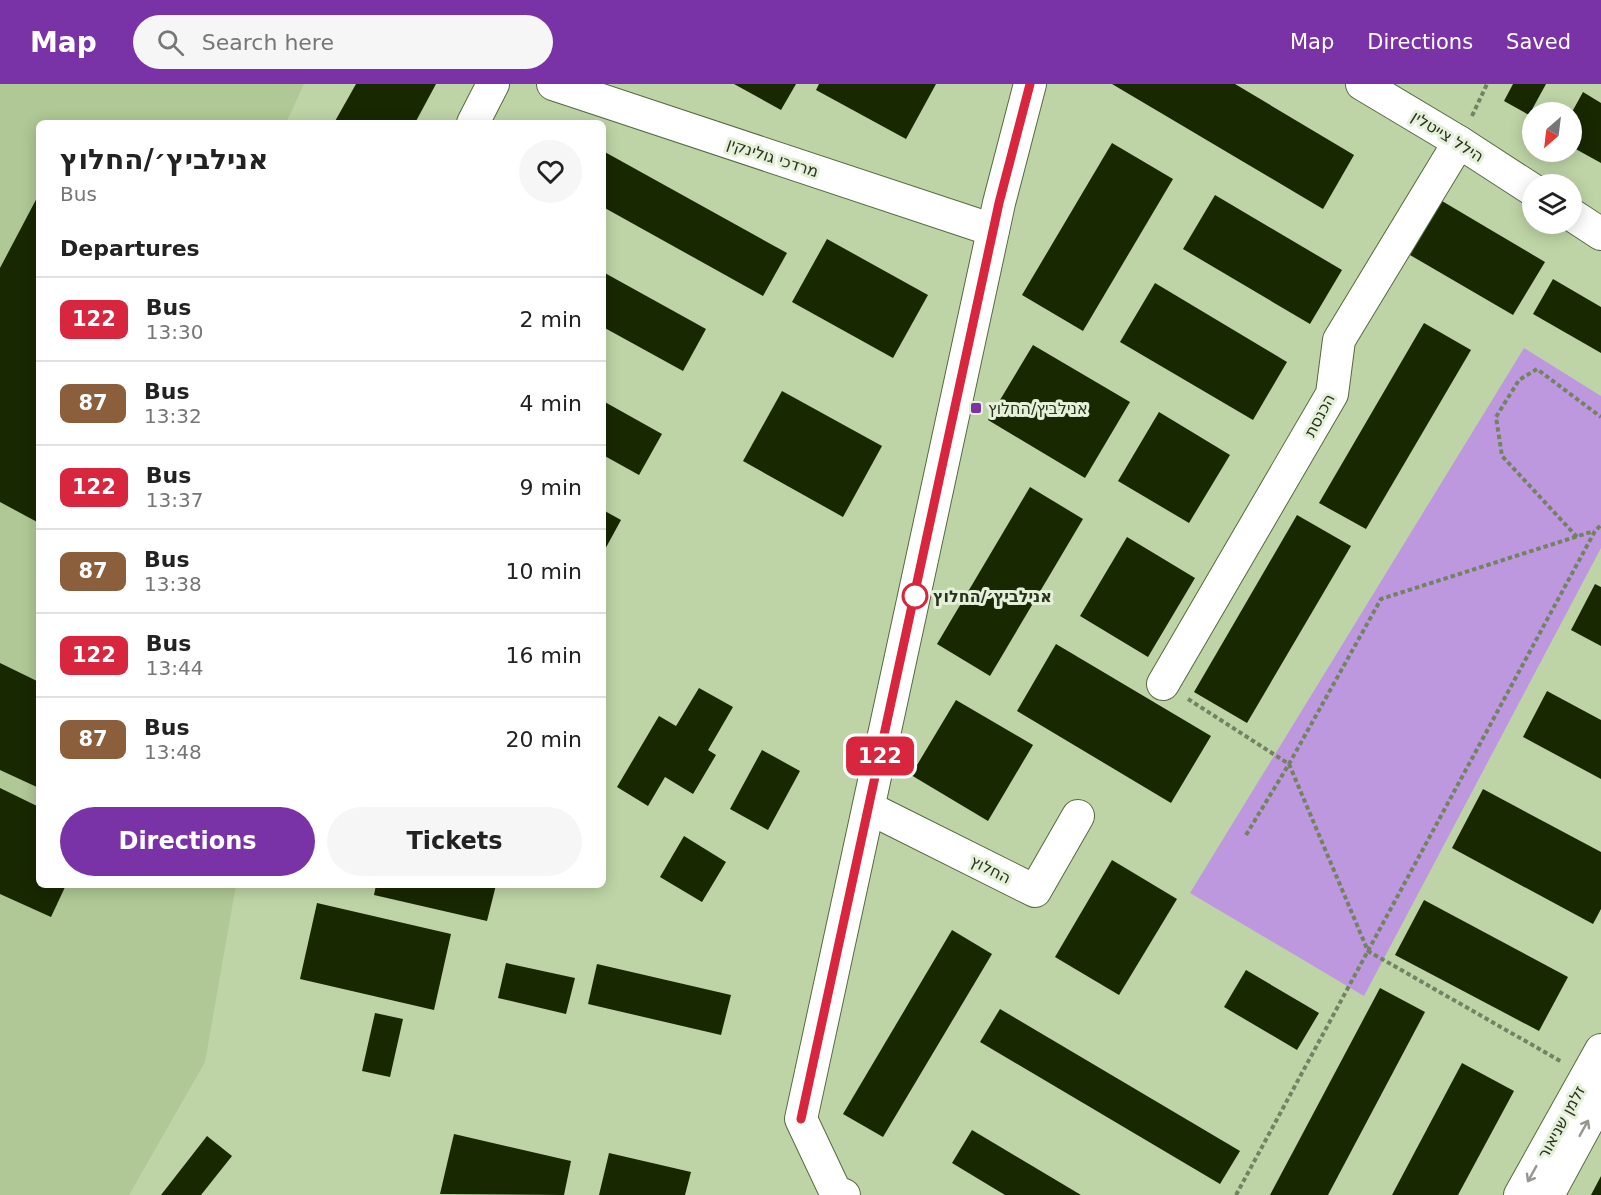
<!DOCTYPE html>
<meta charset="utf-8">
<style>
:root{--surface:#fff;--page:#f6f6f6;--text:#222;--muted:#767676;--line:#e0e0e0;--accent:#7933a7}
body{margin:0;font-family:"DejaVu Sans","Noto Sans Hebrew",sans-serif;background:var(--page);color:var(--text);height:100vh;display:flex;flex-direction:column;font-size:22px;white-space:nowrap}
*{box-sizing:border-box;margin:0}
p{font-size:20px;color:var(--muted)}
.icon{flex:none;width:33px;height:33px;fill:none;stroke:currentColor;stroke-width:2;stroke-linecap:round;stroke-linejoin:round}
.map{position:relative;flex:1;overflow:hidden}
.side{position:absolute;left:36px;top:36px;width:570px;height:768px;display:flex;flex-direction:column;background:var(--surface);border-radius:9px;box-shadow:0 3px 15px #0003}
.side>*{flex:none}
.badge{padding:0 12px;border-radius:9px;font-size:21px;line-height:39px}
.needle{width:39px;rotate:208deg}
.controls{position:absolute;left:1522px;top:18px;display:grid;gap:12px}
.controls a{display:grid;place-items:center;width:60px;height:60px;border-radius:50%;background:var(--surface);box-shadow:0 3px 15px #0003;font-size:30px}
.map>.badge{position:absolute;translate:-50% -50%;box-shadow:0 0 0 3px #fff}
h2{padding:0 24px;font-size:22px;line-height:54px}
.round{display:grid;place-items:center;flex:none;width:63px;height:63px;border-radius:32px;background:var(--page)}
.summary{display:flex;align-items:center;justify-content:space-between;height:102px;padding:0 24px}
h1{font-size:28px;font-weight:600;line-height:45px}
.cta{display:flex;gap:12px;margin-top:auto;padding:12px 24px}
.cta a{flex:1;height:69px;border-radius:36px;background:var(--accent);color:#fff;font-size:24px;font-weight:600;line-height:69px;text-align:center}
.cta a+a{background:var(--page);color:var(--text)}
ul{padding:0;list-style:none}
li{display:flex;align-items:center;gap:18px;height:84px;padding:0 24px;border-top:2px solid var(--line)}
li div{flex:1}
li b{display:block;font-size:22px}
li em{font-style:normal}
li .badge{min-width:66px;font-weight:700;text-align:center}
header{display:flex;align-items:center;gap:36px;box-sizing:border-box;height:84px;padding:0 30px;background:var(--accent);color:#fff}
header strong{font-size:28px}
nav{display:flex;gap:33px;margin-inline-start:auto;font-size:21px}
.search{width:420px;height:54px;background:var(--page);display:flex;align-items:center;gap:15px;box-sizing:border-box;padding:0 21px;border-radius:33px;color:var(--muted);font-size:22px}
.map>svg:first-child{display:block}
</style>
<header>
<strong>Map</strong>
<div class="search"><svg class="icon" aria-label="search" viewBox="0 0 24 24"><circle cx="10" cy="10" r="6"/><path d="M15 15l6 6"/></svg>Search here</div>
<nav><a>Map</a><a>Directions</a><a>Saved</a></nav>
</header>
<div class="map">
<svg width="1601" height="1111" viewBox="0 0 1601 1111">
<rect width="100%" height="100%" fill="#bed4a6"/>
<!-- built -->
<path fill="#afc895" d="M0,0H304L286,39H39V801H236L205,978L129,1111H0Z"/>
<!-- green -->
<path fill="#be98df" d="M1524,264L1601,312V464L1364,912L1190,809Z"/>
<!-- building -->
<g fill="#182801">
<path d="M356,0H436L415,39H334Z"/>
<path d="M734,0H796L781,26Z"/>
<path d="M819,0H936L906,55L816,6Z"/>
<path d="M1112,0H1235L1354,71L1323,125Z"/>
<path d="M1513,0H1546L1529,31L1504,17Z"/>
<path d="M1583,8L1601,19V79L1572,63V28Z"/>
<path d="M1112,59L1173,95L1083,247L1022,211Z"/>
<path d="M603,67L787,169L763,212L603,123Z"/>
<path d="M39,110V439L0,418V184Z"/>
<path d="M1215,111L1342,186L1310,240L1183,165Z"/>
<path d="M1442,117L1545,178L1513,231L1410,171Z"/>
<path d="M827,155L928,211L893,274L792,218Z"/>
<path d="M603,188L706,245L683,287L603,243Z"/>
<path d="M1553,195L1601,223V269L1533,230Z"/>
<path d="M1155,199L1287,278L1253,336L1120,258Z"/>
<path d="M1424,239L1471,266L1366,445L1319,419Z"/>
<path d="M1033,261L1130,318L1085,394L988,336Z"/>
<path d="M782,307L882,362L843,433L743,377Z"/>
<path d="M603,317L662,350L639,391L603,371Z"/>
<path d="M1159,328L1230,371L1189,439L1118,397Z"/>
<path d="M1030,403L1083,435L990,592L937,560Z"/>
<path d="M603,426L621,436L603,469Z"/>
<path d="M1297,431L1351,462L1247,639L1194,608Z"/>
<path d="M1127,453L1195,494L1148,573L1080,532Z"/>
<path d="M1595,500L1601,503V562L1571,546Z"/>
<path d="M1056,560L1211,652L1171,719L1017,627Z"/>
<path d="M0,579L39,598V704L0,686Z"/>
<path d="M699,604L733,623L708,666L716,671L693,710L665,693L648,722L617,703L659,632L676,642Z"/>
<path d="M1547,607L1601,636V695L1523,653Z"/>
<path d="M956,616L1033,661L988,737L911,691Z"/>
<path d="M762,666L800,687L768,746L730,725Z"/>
<path d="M0,704L39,723V801H66L51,833L0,810Z"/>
<path d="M1483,705L1601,768V825L1593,840L1452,764Z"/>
<path d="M684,752L726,778L702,818L660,793Z"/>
<path d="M1112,776L1177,815L1119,911L1055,873Z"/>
<path d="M376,801H496L487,837L374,811Z"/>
<path d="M1424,816L1568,893L1539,947L1395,871Z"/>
<path d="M317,819L451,850L434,926L300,895Z"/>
<path d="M952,846L992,870L883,1053L843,1030Z"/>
<path d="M506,879L575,894L566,930L498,914Z"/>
<path d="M597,880L731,911L721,951L588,920Z"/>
<path d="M1246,886L1319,929L1297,966L1224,923Z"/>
<path d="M1380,904L1425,928L1328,1111H1270Z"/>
<path d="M1000,925L1240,1067L1220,1100L980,958Z"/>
<path d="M375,929L403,935L390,993L362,987Z"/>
<path d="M1462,979L1514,1007L1458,1111H1392Z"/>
<path d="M972,1046L1081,1111H1005L952,1079Z"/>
<path d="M454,1050L571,1077L564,1111L440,1110Z"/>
<path d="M207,1052L232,1072L201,1111H161Z"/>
<path d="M609,1069L691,1088L685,1111H599Z"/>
<path d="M1601,1092V1111H1591Z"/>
</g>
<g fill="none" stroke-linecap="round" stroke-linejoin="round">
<defs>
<g id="minor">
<path d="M553,0L993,146"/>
<path d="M1362,0L1459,58L1533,106"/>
<path d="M473,39L493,0"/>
<path d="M1572,131L1601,150"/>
<path d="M1163,600L1332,310L1339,256L1459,58"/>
<path d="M869,724L1035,807L1078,732"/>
<path d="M844,1111L835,1107L801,1035L999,119L1030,0"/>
<path d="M1520,1111L1601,966"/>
<path d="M1548,1111L1601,1013"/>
</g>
</defs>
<!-- minor casing -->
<use href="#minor" stroke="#566a41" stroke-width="34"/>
<!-- path -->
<g stroke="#738262" stroke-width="4" stroke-dasharray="4.5 3" stroke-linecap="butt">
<path d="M1472,32L1487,0"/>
<path d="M1577,453L1502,372L1496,333L1519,296L1537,285L1601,333"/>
<path d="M1188,615L1289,680L1368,867L1562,978"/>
<path d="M1246,751L1289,680L1381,515L1594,447"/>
<path d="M1236,1111L1595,447L1601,441"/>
</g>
<!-- minor -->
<use href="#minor" stroke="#fff" stroke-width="32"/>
</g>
<!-- one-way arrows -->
<defs><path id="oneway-shaft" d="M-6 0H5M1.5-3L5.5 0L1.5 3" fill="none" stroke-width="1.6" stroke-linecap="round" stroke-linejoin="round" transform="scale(1.5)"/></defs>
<g stroke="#94988f">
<use href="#oneway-shaft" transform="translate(1584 1044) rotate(-61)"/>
<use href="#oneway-shaft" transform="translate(1532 1090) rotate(119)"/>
</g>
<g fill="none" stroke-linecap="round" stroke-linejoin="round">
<defs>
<path id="line" d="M801,1035L999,119L1030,0"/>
</defs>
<!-- line casing -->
<use href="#line" stroke="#fff" stroke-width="14"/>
<!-- line -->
<use href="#line" stroke="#d7263d" stroke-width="9"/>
</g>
<!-- markers -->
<rect fill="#7933a7" stroke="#e5f0d9" stroke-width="2" x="970" y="318" width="12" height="12" rx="3"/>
<circle fill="#fff" stroke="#d7263d" stroke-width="3" cx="915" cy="512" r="12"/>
<g text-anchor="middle" stroke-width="6" stroke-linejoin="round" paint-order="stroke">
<!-- street labels -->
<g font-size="16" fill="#29311f" stroke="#e5f0d9">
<text transform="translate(1448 52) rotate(32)" y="6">הילל צייטלין</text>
<text transform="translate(773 73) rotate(18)" y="6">מרדכי גולינקין</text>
<text transform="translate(1319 331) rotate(-62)" y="6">הכנסת</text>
<text transform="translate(991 785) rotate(27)" y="6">החלוץ</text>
<text transform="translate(1561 1038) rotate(-61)" y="6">זלמן שניאור</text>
</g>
<!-- poi labels -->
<g font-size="16" fill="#29311f" stroke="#e5f0d9" text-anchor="start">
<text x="988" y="330">אנילביץ/החלוץ</text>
</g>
<!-- stop labels -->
<g font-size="16" font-weight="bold" fill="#29311f" stroke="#e5f0d9" text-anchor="start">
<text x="933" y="518">אנילביץ׳/החלוץ</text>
</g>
</g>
</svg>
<div class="controls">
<a><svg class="needle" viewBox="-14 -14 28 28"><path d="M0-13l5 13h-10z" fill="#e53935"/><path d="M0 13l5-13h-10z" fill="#767676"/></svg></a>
<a><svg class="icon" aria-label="layers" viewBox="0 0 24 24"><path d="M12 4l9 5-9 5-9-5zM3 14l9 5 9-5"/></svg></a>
</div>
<b class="badge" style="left:880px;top:672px;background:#d7263d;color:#fff">122</b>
<section class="side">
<div class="summary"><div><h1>אנילביץ׳/החלוץ</h1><p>Bus</p></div><a class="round"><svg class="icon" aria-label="heart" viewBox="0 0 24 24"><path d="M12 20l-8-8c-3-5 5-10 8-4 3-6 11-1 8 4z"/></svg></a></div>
<h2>Departures</h2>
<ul>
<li><span class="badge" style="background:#d7263d;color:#fff">122</span><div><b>Bus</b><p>13:30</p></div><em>2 min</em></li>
<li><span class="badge" style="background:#8b5e3c;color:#fff">87</span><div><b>Bus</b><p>13:32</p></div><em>4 min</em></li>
<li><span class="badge" style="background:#d7263d;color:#fff">122</span><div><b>Bus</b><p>13:37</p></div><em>9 min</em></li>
<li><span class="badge" style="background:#8b5e3c;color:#fff">87</span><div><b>Bus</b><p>13:38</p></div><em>10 min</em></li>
<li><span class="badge" style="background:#d7263d;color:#fff">122</span><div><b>Bus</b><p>13:44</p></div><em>16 min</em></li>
<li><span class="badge" style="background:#8b5e3c;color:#fff">87</span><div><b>Bus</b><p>13:48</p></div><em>20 min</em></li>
</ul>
<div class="cta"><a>Directions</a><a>Tickets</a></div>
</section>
</div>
